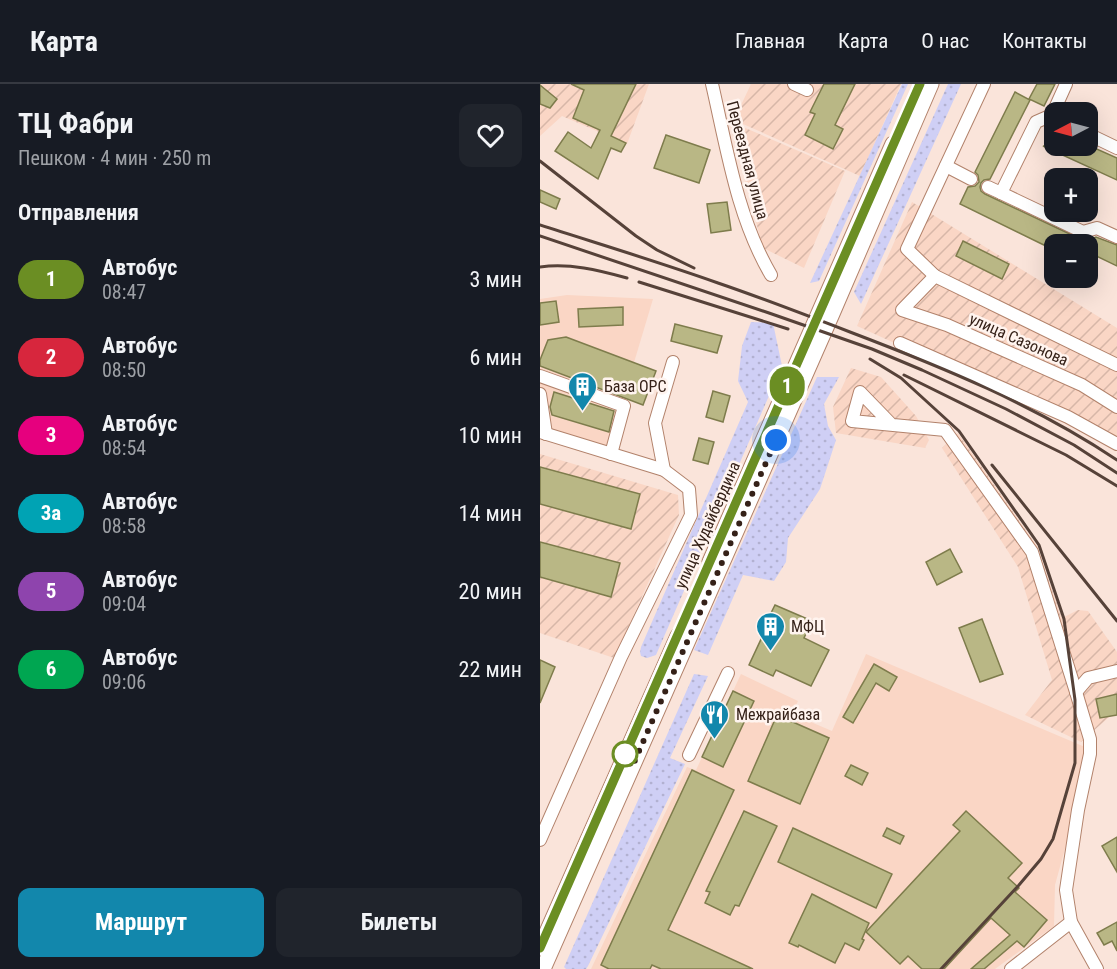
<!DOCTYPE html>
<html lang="ru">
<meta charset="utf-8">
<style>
:root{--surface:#171b24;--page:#20242c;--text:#f1f3f6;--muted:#9ea1a6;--line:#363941;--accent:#1287ac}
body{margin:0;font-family:"Roboto Condensed",sans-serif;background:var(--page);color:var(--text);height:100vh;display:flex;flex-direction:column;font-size:22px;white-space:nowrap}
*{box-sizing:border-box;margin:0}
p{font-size:20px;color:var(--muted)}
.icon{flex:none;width:33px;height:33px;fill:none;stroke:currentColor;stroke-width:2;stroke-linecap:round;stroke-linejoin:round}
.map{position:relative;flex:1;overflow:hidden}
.details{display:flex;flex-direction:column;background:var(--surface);width:540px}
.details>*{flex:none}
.badge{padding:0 12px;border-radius:20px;font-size:21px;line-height:39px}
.needle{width:39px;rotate:264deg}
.fabs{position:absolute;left:504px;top:18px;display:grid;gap:12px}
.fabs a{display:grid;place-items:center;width:54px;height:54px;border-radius:12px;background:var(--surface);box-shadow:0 6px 24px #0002;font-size:30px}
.you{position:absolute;width:30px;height:30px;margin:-15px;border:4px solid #fff;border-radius:50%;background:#1a73e8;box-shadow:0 0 0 9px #1a73e833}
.map>.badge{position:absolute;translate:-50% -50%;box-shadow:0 0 0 3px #fff}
h2{padding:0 18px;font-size:22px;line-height:54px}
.round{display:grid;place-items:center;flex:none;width:63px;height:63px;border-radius:12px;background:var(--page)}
.head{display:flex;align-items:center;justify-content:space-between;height:102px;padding:0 18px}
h1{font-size:28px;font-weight:700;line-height:45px}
.cta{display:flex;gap:12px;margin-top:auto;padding:12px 18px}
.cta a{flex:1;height:69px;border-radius:12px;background:var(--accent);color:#fff;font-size:24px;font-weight:700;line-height:69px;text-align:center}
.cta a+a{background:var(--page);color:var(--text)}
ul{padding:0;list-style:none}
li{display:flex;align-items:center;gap:18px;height:78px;padding:0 18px}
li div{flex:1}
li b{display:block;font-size:22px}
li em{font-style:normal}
li .badge{min-width:66px;font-weight:700;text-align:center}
header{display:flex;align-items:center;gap:36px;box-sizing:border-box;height:84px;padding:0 30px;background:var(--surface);border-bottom:2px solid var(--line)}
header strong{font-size:28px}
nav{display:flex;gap:33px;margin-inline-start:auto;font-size:21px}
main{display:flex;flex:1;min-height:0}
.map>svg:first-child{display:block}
</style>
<header>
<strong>Карта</strong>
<nav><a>Главная</a><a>Карта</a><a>О нас</a><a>Контакты</a></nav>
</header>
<main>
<section class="details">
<div class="head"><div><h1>ТЦ Фабри</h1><p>Пешком · 4 мин · 250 m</p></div><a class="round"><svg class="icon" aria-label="heart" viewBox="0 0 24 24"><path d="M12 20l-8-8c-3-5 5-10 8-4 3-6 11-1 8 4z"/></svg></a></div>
<h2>Отправления</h2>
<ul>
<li><span class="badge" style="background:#6b8e23;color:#fff">1</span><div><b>Автобус</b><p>08:47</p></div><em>3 мин</em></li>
<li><span class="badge" style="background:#d7263d;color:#fff">2</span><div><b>Автобус</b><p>08:50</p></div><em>6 мин</em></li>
<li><span class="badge" style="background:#e6007e;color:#fff">3</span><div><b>Автобус</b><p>08:54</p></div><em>10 мин</em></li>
<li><span class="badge" style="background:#00a3b4;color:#fff">3а</span><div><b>Автобус</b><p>08:58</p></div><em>14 мин</em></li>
<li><span class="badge" style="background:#8e44ad;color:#fff">5</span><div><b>Автобус</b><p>09:04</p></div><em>20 мин</em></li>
<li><span class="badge" style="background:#00a651;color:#fff">6</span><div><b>Автобус</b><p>09:06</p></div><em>22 мин</em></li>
</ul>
<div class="cta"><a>Маршрут</a><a>Билеты</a></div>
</section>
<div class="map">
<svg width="577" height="885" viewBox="0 0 577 885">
<defs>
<pattern id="industrial-furrows" width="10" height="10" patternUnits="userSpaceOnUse" patternTransform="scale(1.5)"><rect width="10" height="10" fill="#fad6c5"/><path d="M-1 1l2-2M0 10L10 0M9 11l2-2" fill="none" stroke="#d7b7a8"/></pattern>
<pattern id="grass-dots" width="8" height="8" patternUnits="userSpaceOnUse" patternTransform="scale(1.5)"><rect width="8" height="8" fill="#cfcff5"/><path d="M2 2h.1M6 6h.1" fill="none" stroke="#b2b1d1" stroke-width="1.8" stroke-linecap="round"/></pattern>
</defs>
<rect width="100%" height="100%" fill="#fae4da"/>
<!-- built -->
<g fill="#fad6c5">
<path d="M27,211L113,215L69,362L0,342V215Z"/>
<path d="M326,570L552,666L515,801L514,842L455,885H51L147,683L156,686L201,590L258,617L252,630L292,647Z"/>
</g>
<!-- industrial -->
<g fill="url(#industrial-furrows)">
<path d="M0,0H109L87,60L22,32L0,52Z"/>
<path d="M211,0H361L320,92L194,36Z"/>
<path d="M189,37L305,87L264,184L223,164Z"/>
<path d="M372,118L577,244V365L542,344L317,242Z"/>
<path d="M311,284L341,293L376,332L389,356L385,364L296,349L293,323Z"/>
<path d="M418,349L497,462L522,534L538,526L548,527L577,568V626L541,658L485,631L512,596L478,483L402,364Z"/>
<path d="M0,370L138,411L139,431L74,574L0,549Z"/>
</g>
<!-- grass -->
<g fill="url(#grass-dots)">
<path d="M362,0H368L279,197L270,199Z"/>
<path d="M408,0H421L321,220L314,208Z"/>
<path d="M211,238L233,239L242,282L116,571L107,574L101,572L100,568L101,563L208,318L198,297L202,262Z"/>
<path d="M277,293H299L284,320L288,342L296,356L280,405L248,454L246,478L234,497L203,491L168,571L154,566Z"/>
<path d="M154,590L168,592L130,674L145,680L48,882L46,885H26L24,883Z"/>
</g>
<!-- building -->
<g fill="#b9b785" stroke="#7e7c4c" stroke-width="1.5">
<path d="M31,0H96L71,52L86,59L81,68L71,64L58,95L15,67L28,48L51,64L60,46L33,34L44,6Z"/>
<path d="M284,0H315L295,41L303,45L293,65L265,51L275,30L270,28Z"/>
<path d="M497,0H515L504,22L489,15Z"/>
<path d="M0,1L17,15L10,24L0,20Z"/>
<path d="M475,8L490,16L450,95L444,96L441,99L440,103L441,107L445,110L551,160L554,154L556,153L577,161V182L548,168V160H514V166L420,120L428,103L435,102L439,98L438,91L435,88Z"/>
<path d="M126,51L170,66L159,99L114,84Z"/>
<path d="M503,62H550L577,74V96Z"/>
<path d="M0,106L20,115L16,125L0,118Z"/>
<path d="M187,118L191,146L171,149L167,120Z"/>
<path d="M423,157L469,180L462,195L416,172Z"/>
<path d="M16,217L19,238L0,241V219Z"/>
<path d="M83,223V241L39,243L38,225Z"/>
<path d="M135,240L182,252L177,269L131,257Z"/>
<path d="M26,253L116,287L103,321L0,282V276L8,256Z"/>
<path d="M173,307L190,312L183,338L166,333Z"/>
<path d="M14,308L74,327L69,348L12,331L10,323Z"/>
<path d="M159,354L174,358L168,380L153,376Z"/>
<path d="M0,383L100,410L91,445L0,420Z"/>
<path d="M0,458L80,479L71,513L0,493Z"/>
<path d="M410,465L422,488L397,501L386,478Z"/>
<path d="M235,521L272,537L264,554L289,566L271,602L236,586L233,592L209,581L230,536L228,535Z"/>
<path d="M442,535L463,590L440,598L419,544Z"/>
<path d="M0,576L15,583L0,619Z"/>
<path d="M334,580L357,593L349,607L336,599L313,639L303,633Z"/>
<path d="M193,607L214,617L183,683L162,673Z"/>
<path d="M577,610V631L560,634L556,615Z"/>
<path d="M237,631L289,654L260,720L208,697Z"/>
<path d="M311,681L328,689L322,701L305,692Z"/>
<path d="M152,686L194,706L128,846L213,885H121L112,881L110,885H69L61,881Z"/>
<path d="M204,727L237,742L199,822L195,821L190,831L165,819L170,808L166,807Z"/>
<path d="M426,727L482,779L468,794L479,804L475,808L507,836L484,863L477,857L444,885H431L470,851L451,834L404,885H382L368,872L360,880L326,848L420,747L413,741Z"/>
<path d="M253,744L352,790L336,824L238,778Z"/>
<path d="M347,744L364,752L360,760L343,752Z"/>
<path d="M577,753V788L562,762Z"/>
<path d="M272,810L329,839L322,855L324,856L319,866L305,859L295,879L259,861L258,863L249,859Z"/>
<path d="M577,838V867L572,857L564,861L557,849Z"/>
</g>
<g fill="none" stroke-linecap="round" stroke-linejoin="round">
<defs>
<g id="minor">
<path d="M172,0C187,65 197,133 231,191"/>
<path d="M254,0L267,6"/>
<path d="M548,50L577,64"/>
<path d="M406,82L431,95"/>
<path d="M448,103L461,109L496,38L512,31L526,0"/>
<path d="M461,109L543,148L557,144L577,153"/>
<path d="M395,192L367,165L444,0"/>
<path d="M360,259L528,333L577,360"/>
<path d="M577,281L395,192L362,226L407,241L542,301L577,323"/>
<path d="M0,292L84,322L71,370"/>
<path d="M0,310L6,350"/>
<path d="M352,341L320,308L312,337L405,346L492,468L536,608L550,655V670L538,726L526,806L531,838L557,885"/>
<path d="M0,348L124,386L149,405L151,431L81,573L0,756"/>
<path d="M124,386L115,339L133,278"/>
<path d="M536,608L548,594L577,587"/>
<path d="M149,671L188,589"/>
<path d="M471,885L531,838"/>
</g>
<g id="major">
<path d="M170,478L353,60"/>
<path d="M0,864L138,552"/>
<path d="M3,885L291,232L391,0"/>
</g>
</defs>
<!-- minor casing -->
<use href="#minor" stroke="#b2826b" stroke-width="14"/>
<!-- major casing -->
<use href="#major" stroke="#b2826b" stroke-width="17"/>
<!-- minor -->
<use href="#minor" stroke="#fff" stroke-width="12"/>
<!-- major -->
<use href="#major" stroke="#fff" stroke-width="15"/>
<!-- rail -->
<g stroke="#564239" stroke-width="3">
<path d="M0,77L96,152L117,166L154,184"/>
<path d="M0,141C59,160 119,178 178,199C222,214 266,231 310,248C402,283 495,321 577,376"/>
<path d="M0,152L229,229L332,265L382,286L466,325L534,361L577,389"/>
<path d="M0,183C30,179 58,186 87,194"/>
<path d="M99,198L248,245"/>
<path d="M330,275L361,294L419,347L499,461L524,535L535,616V679L513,755L501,775L479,801L401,885"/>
<path d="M364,291L526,371L577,402"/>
<path d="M452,381L577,537"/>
</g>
</g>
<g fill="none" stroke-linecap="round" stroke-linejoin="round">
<defs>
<path id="line" d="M0,864L380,0"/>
</defs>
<!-- line casing -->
<use href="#line" stroke="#fff" stroke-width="14"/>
<!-- line -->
<use href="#line" stroke="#6b8e23" stroke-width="9"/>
<!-- walk -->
<path stroke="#352118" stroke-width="6" stroke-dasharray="0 10.8" d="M85,670L92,683L236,356"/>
</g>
<!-- icons -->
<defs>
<symbol id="building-pin" viewBox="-11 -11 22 30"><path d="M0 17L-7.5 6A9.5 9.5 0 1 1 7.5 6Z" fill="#1287ac" stroke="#fff4ef"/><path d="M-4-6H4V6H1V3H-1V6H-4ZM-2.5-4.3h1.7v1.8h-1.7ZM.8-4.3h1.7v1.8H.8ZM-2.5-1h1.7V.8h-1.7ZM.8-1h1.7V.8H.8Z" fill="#fff"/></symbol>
<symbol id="restaurant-pin" viewBox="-11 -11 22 30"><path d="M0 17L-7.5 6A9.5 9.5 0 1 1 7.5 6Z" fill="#1287ac" stroke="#fff4ef"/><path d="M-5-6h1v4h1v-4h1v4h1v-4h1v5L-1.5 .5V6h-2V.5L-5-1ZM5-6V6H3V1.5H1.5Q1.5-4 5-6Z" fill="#fff"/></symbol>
</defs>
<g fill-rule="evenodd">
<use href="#building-pin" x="26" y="286" width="33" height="45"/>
<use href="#building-pin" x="214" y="526" width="33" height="45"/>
<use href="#restaurant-pin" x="158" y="614" width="33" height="45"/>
</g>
<!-- markers -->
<circle fill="#fff" stroke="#6b8e23" stroke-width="3" cx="85" cy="670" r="12"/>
<g text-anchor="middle" stroke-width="5" stroke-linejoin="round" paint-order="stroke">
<!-- street labels -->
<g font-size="16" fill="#352118" stroke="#fff4ef">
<text transform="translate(208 76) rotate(75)" y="6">Переездная улица</text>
<text transform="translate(479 255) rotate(24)" y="6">улица Сазонова</text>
<text transform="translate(167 441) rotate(-66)" y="6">улица Худайбердина</text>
</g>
<!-- poi labels -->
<g font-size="16" fill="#352118" stroke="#fff4ef" text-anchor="start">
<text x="64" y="308">База ОРС</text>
<text x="251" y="548">МФЦ</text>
<text x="196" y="636">Межрайбаза</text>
</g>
</g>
</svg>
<div class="fabs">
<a><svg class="needle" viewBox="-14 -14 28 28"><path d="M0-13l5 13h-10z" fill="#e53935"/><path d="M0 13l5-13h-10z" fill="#9ea1a6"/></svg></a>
<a>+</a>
<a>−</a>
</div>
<div class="you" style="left:236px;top:356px"></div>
<b class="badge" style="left:247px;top:302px;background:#6b8e23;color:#fff">1</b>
</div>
</main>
